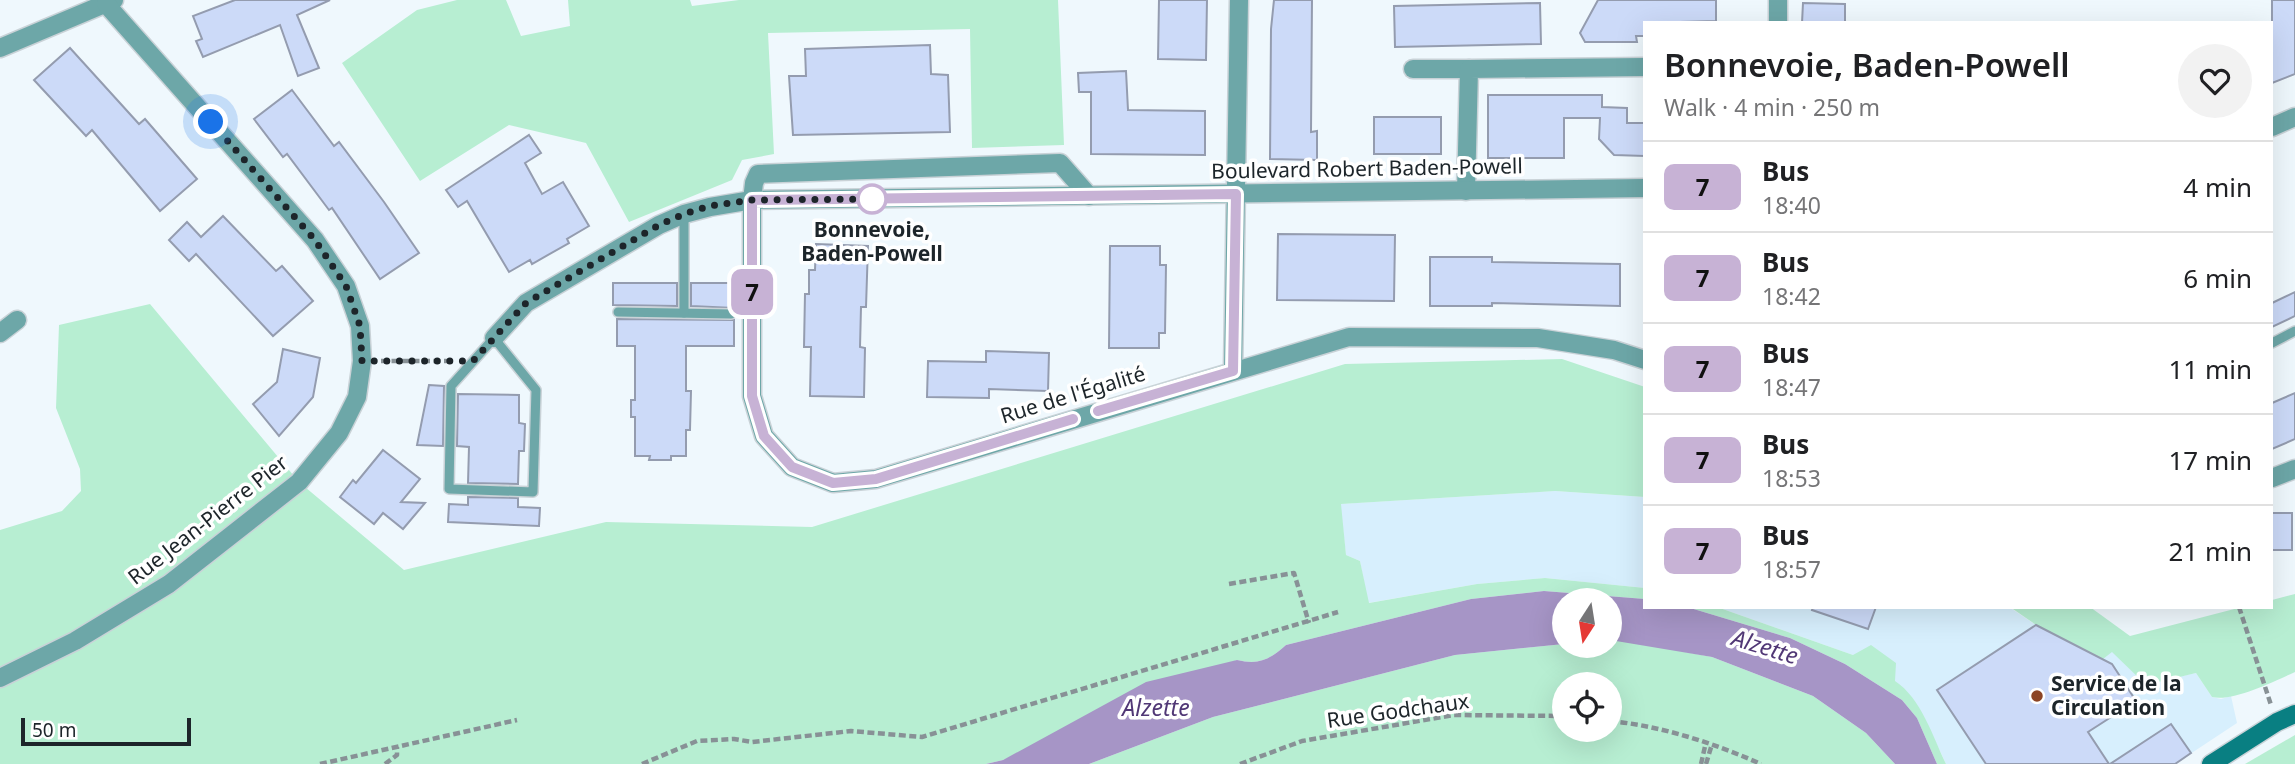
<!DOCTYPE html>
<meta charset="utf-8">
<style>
:root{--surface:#fff;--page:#f2f2f2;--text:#202124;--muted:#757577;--line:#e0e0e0}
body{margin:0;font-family:"Noto Sans",sans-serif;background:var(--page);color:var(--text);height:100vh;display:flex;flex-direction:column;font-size:26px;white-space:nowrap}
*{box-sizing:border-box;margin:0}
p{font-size:23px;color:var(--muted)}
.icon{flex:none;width:38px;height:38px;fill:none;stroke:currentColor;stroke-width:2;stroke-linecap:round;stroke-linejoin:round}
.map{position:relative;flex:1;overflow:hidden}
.drawer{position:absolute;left:1643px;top:21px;width:630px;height:588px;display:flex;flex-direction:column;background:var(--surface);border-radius:0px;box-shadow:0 7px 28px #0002}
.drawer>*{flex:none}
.badge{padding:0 14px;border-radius:10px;font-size:24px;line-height:46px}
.needle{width:46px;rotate:192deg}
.fabs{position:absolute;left:1552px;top:588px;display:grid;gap:14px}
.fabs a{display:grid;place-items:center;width:70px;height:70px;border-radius:50%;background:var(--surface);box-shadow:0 7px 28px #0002;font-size:35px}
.scale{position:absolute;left:21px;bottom:18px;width:170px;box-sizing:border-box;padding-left:7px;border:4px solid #1d252a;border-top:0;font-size:19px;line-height:24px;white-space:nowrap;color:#1d252a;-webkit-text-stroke:5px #fff;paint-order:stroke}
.you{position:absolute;width:35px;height:35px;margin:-18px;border:5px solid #fff;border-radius:50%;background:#1a73e8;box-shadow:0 0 0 10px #1a73e833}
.map>.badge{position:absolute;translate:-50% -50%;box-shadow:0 0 0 4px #fff}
.round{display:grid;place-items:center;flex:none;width:74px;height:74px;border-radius:37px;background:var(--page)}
.summary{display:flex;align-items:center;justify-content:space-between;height:119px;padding:0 21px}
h1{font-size:33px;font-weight:600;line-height:52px}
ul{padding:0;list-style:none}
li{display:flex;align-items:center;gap:21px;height:91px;padding:0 21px;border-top:2px solid var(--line)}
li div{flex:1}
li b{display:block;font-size:26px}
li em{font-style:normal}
li .badge{min-width:77px;font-weight:700;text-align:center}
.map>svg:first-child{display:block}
</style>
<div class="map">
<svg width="2295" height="764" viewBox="0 0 2295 764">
<rect width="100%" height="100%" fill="#eff8fd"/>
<!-- built -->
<g fill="#d7effd">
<path d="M1555,491L1645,497V588L1545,578L1477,584L1368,603L1360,561L1346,555L1340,504Z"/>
<path d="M1717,607H2009L2036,625L2112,651L2145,684L2196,673L2212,697L2221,699L2231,696L2237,723L2175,764H1946L1924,717L1853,655Z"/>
</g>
<!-- green -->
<g fill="#b7eed2" fill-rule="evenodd">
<path d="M457,0H506L521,36L570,26L568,0H690L692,6L739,0H1058L1064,145L972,148L970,29L768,33L774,154L742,160L732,180L629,222L586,143L509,125L420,181L342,63L417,10Z"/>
<path d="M150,304L299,482L404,570L606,522L812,527L1345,364L1562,359L1645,387V497L1555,491L1341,504L1346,555L1360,561L1369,603L1477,584L1545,578L1645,588V599L1544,591L1471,599L1286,645C1269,660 1259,665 1237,660L1003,760L986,764H0V530L62,511L81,491L80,469L56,408L59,325Z"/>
<path d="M2295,594V672C2275,681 2233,702 2212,697L2196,673L2146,685L2112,652L2103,659L2036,625L2010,607H2090L2130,636L2242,607H2272V600Z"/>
<path d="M1687,607H1717L1853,655L1871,645L1896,663L1895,681C1921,698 1933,737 1946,764H1937L1917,718L1902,700L1845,664L1790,638Z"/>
<path d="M1616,639L1712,657L1813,696L1866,733L1895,764H1089L1213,717L1455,655L1564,644L1610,646V640ZM1564,684H1610V730H1564Z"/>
<path d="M2295,735V764H2245Z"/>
</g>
<!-- water -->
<path fill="#a695c6" d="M1544,591L1645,599V607H1687L1790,638L1845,664L1902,700L1917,718L1937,764H1895L1866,733L1813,696L1712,657L1610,640V600H1564V644L1455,655L1213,717L1089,764H986L1003,760L1146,682L1237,660C1259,665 1269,660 1286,645L1471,599Z"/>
<!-- building -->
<g fill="#ccdaf8" stroke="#949caf" stroke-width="2">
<path d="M235,0H330L297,15L319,68L298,76L280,25L203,57L196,41L202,39L193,16Z"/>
<path d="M1159,0H1207L1206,60L1158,59Z"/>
<path d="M1274,0H1312L1311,132L1317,131V160L1270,159L1271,29Z"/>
<path d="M1598,0H1716V21L1645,23V36H1636L1637,42H1585L1580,33Z"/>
<path d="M2272,0H2295V74L2272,83Z"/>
<path d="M1540,3L1541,44L1395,47L1394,6Z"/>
<path d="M1803,3L1845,4V23H1802Z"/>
<path d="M930,45L931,74L948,75L950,132L793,135L789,76H806L805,49Z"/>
<path d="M70,48L139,124L145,119L197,179L160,211L92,130L86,136L34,80Z"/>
<path d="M1126,71L1128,110L1205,111V155L1091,154V92H1079L1078,73Z"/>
<path d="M292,90L334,146L339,142L384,202L419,253L380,279L332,208L329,210L287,154L283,157L254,119Z"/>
<path d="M1488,95H1602V107L1627,108V123H1645V156L1614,155L1599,139L1600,118H1564V158H1488Z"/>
<rect x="1374" y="117" width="67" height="37"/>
<path d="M529,135L541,153L525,163L542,194L563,182L589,226L567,239L569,243L532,264L530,260L509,272L467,201L458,207L446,190Z"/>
<path d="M223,216L276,271L282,266L313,301L273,336L196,254L189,261L169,240L187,222L201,237Z"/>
<path d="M1278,234L1395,235L1394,301L1277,300Z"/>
<path d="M816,244L868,246L866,307H861L860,347L865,348L864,397L810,396L811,347H804L805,294H809V270H815Z"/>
<path d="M1110,246H1160V265H1166L1165,333H1159V348H1109Z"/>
<path d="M1430,257H1492V262L1620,264V306L1492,303V306H1430Z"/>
<path d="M613,283H677V306L613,305Z"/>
<path d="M691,283H734V308L691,306Z"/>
<path d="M2295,292V316L2272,327V303Z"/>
<path d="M617,319L734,320V346H686V391H691L690,430H686V456H671V460H649L650,456H635V417H631V400H635V346H617Z"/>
<path d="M283,349L320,358L313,397L279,436L253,404L277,382Z"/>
<path d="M986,351L1049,353L1048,391L989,389V398L927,397L928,361L986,362Z"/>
<path d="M429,385L444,386L443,446L417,445Z"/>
<path d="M2295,393V439L2272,449V403Z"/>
<path d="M458,394L519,395V423L525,424L524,451H519L518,484L468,483L469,447L457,446Z"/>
<path d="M383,450L420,479L401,502L425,503L403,529L383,513L374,524L340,497L353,480L356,483Z"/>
<path d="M468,497L518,498V507L540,508L539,526L448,522L449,504L468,505Z"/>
<rect x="2272" y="513" width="20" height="37"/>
<path d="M1813,607H1876L1868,629L1812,610Z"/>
<path d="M2036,625L2112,664L2136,701L2088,732L2109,764H1986L1937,690Z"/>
<path d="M2171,724L2191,753L2175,764H2110Z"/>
</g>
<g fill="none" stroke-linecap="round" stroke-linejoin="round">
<defs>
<g id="lane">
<path d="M618,312L731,314"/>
<path d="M684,313V214"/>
<path d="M494,338L536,390L533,492L449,489L451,386Z"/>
<path d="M2272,343L2295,331"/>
</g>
<g id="street">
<path d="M1778,0V23"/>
<path d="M0,48L114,0"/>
<path d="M1413,69H1469"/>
<path d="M2272,127L2295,117"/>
<path d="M1466,191L1469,69L1645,67"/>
<path d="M1089,196L1060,163L758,174L754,183L752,200V396L764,436L792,467L833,483L876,479L1349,337L1538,338L1614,350L1645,360"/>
<path d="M0,333L17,320"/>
<path d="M494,338L526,303L659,225L684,214L710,207L752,200L1645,188"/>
<path d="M1233,371L1239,0"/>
<path d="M2272,478L2295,469"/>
<path d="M0,678L75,641L169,584L299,482L339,433L357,397L362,361L360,326L346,286L315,240L106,4"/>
</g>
<path id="secondary" d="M2211,764L2277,722L2295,714"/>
</defs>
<!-- lane casing -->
<use href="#lane" stroke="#c9d2d7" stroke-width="12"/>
<!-- street casing -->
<use href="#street" stroke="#c9d2d7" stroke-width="21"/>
<!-- secondary casing -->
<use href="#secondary" stroke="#c9d2d7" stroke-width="21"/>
<!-- path -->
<g stroke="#889196" stroke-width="4.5" stroke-dasharray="7 3.5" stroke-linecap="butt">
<path d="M381,361H453"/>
<path d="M1229,584L1294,573L1309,623"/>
<path d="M2239,607L2271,705"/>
<path d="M1610,721C1662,726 1713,743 1761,764"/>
<path d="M320,764L517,720"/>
<path d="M385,764L397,755V747"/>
<path d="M642,764L697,741L734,739L752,742L851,731L922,737L1338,612"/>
<path d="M1240,764L1302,741L1454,715L1564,716"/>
<path d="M1701,764L1706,742"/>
<path d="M1706,764L1712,744"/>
</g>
<!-- lane -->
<use href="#lane" stroke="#6da7a8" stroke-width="9"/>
<!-- street -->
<use href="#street" stroke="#6da7a8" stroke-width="18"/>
<!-- secondary -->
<use href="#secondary" stroke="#097f82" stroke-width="18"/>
</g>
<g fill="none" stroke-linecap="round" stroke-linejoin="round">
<defs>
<path id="line" d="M1073,419L876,479L833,483L792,467L764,436L752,396V200L1236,194L1233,371L1098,411"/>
</defs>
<!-- line casing -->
<use href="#line" stroke="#fff" stroke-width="16"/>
<!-- line -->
<use href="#line" stroke="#c7b2d5" stroke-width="10"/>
<!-- walk -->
<path stroke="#1d252a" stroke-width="7" stroke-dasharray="0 12.6" d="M211,122L315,240L346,286L360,326L362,361H473L526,303L659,225L684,214L710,206L752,200L877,199H872"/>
</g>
<!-- markers -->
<circle fill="#fff" stroke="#c7b2d5" stroke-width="3.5" cx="872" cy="199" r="14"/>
<circle fill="#8c4424" stroke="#fff" stroke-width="2.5" cx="2037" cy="696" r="7"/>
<g text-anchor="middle" stroke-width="7" stroke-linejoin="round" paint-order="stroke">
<!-- street labels -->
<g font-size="21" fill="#1d252a" stroke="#fff">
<text transform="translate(1367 169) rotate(-1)" y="7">Boulevard Robert Baden-Powell</text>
<text transform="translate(1073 395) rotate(-17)" y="7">Rue de l'Égalité</text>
<text transform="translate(208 520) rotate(-38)" y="7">Rue Jean-Pierre Pier</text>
<text transform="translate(1398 711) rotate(-8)" y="7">Rue Godchaux</text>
</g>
<!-- stop labels -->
<g font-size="21" font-weight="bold" fill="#1d252a" stroke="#fff">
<text x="872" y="237">Bonnevoie,<tspan x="872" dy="24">Baden-Powell</tspan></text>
</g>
<!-- poi labels -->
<g font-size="21" font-weight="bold" fill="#1d252a" stroke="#fff" text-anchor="start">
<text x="2051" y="691">Service de la<tspan x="2051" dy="24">Circulation</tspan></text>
</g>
<!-- water labels -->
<g font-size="23" font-style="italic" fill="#513876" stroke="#fff">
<text transform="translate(1765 647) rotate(17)" y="8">Alzette</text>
<text x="1156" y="716">Alzette</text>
</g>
</g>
</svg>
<div class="fabs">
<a><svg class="needle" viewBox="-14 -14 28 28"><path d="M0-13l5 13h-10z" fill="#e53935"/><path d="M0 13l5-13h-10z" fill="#757577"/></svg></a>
<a><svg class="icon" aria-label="locate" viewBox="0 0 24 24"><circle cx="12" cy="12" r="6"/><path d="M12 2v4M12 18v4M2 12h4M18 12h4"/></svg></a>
</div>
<div class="scale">50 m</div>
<div class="you" style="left:211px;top:122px"></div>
<b class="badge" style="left:752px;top:292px;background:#c7b2d5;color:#111">7</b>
<section class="drawer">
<div class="summary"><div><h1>Bonnevoie, Baden-Powell</h1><p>Walk · 4 min · 250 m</p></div><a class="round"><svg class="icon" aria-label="heart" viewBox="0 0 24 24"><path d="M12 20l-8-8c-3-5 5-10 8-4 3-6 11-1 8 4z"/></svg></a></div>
<ul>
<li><span class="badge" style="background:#c7b2d5;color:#111">7</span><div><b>Bus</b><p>18:40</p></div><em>4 min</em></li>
<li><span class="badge" style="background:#c7b2d5;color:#111">7</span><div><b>Bus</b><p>18:42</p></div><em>6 min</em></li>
<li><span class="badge" style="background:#c7b2d5;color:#111">7</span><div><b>Bus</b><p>18:47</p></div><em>11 min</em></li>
<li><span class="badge" style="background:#c7b2d5;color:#111">7</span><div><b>Bus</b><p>18:53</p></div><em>17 min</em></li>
<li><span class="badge" style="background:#c7b2d5;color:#111">7</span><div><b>Bus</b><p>18:57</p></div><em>21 min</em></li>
</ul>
</section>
</div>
